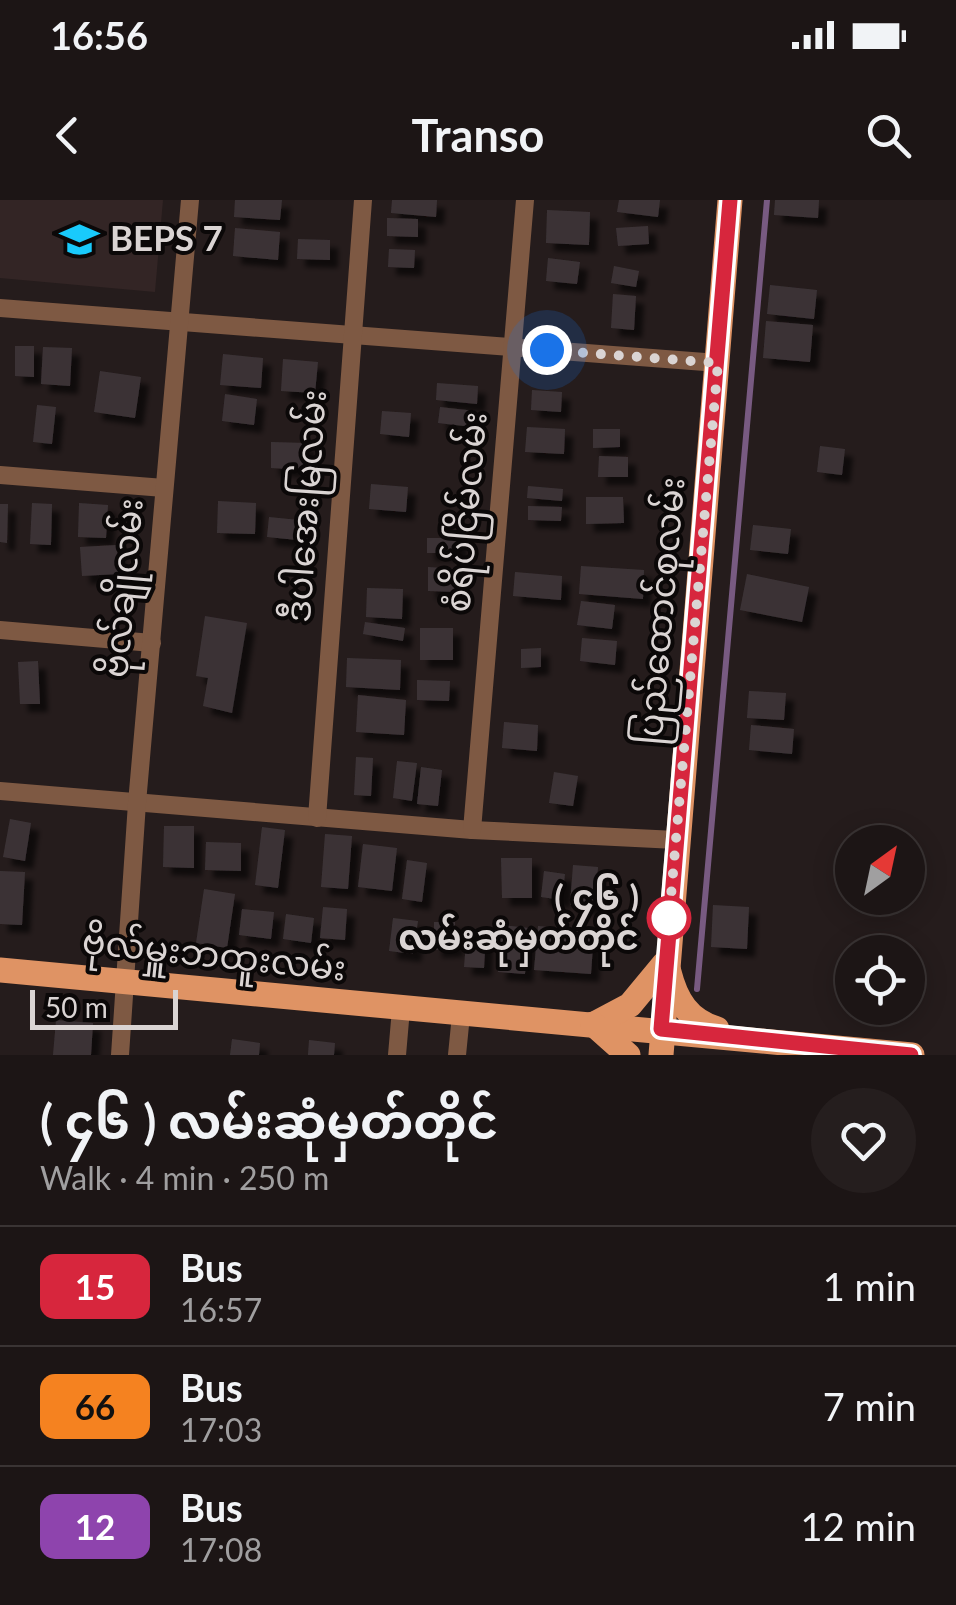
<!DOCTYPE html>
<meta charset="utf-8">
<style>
:root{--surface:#1c1515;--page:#251e1e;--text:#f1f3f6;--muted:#a09fa0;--line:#3a3434}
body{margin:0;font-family:Lato,"Noto Sans Myanmar",sans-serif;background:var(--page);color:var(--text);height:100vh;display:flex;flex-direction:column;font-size:38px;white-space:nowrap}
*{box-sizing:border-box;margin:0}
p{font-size:32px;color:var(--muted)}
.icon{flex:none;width:55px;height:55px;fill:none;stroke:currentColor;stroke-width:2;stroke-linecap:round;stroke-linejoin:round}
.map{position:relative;height:855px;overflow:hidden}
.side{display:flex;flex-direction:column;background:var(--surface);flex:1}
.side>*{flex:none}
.badge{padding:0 20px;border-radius:15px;font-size:35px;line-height:65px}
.needle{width:65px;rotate:33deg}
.fabs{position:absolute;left:835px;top:625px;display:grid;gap:20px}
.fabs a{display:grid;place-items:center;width:90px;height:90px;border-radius:50%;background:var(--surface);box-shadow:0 5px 25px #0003,0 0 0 2px var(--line);font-size:50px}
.scale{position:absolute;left:30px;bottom:25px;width:148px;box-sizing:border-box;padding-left:10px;border:5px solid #dad4d3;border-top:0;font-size:28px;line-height:35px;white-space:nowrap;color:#dad4d3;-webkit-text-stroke:8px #0b0808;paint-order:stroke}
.you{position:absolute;width:50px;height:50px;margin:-25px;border:8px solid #fff;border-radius:50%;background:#1a73e8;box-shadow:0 0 0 15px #1a73e833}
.map>.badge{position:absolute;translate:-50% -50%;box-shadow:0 0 0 5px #fff}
.round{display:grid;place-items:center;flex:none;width:105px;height:105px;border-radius:52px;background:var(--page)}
.overview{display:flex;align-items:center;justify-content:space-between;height:170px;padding:0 40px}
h1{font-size:48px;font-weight:700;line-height:75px}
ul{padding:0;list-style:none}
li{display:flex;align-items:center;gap:30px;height:120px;padding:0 40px;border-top:2px solid var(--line)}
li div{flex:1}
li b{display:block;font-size:38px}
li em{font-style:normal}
li .badge{min-width:110px;font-weight:700;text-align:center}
.status{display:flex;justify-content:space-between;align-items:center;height:70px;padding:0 50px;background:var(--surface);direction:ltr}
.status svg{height:28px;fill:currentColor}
header{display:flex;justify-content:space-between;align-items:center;height:130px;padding:0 40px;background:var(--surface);font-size:45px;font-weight:700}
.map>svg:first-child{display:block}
</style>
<div class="status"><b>16:56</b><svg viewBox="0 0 49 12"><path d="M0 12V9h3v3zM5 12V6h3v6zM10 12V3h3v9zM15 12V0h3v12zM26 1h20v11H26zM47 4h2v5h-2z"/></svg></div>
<header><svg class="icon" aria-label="back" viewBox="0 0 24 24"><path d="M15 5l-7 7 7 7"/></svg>Transo<svg class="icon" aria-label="search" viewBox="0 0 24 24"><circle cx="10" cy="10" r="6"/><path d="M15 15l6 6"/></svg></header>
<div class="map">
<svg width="956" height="855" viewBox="0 0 956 855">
<defs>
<filter id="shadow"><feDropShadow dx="8" dy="8" stdDeviation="2.5" flood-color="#0009"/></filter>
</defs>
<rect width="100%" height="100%" fill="#251c1c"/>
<!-- built -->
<path fill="#332525" d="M0,0H163L155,92L0,78Z"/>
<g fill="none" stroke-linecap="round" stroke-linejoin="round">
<!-- stream -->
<path stroke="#785a81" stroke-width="6" d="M697,789L767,0"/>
</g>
<!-- building -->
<g fill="#3b3336" filter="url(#shadow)">
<path d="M235,0H282L280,20L234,17Z"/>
<path d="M392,0H437L436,17L391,13Z"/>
<path d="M619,0H660L658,17L617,12Z"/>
<path d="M775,0H819L818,18L774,15Z"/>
<path d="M547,10L590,12L589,45L546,43Z"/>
<path d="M387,18L418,19V37L387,36Z"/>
<path d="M648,26L649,44L618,46L616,28Z"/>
<path d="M235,28L280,32L278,60L233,56Z"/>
<path d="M298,39L330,40V60L297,59Z"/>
<path d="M389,49L415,50L414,68L388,67Z"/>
<path d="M548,58L580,62L577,84L546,81Z"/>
<path d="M614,66L639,71L636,87L611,83Z"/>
<path d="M770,85L817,90L814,119L767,114Z"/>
<path d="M613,94L636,96L634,130L611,128Z"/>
<path d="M766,121L813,125L810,162L763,158Z"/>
<path d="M15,146H34V177L15,176Z"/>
<path d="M43,147L72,148L70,186L41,184Z"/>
<path d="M223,154L263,158L261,188L220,185Z"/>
<path d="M283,159L318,162L315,193L281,191Z"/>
<path d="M100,171L141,177L135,218L94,212Z"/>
<path d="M437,183L478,186L477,204L436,200Z"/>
<path d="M532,190L562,192L561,212L531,210Z"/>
<path d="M225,194L257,199L254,225L222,221Z"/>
<path d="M37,205L56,207L52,244L33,242Z"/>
<path d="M440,207L475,211L473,227L438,223Z"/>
<path d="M382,211L411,213L409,237L380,234Z"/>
<path d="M527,227L565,229L564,254L525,252Z"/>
<path d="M593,229H620V247L593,248Z"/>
<path d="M271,242L307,243L306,270L271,268Z"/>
<path d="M820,246L845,249L842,275L817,272Z"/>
<path d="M599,256L628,257V277H598Z"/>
<path d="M371,284L408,287L406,312L369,309Z"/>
<path d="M528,286L563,289L562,301L527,298Z"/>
<path d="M586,297H623L624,323L586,324Z"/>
<path d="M218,301L256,303L255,334L217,333Z"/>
<path d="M32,303L52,304L51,345L30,344Z"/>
<path d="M79,303L108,305L106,338L78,337Z"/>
<path d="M0,304H8L7,343L0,342Z"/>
<path d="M528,306L562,307L561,321L528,320Z"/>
<path d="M269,317L309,321L307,341L267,337Z"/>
<path d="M753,325L791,329L788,354L750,350Z"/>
<rect x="427" y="338" width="32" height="15"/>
<path d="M117,345L118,374L82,376L80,347Z"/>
<path d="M581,366L644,370L643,399L579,394Z"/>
<path d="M428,367L459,369V392L428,391Z"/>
<path d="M515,372L562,376L561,400L513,396Z"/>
<path d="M747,374L809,387L802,422L740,410Z"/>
<path d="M367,388L403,389L402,419L366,417Z"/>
<path d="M581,401L615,405L612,429L577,425Z"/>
<path d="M205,416L247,423L232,513L203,506L208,478L196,476Z"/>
<path d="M365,422L405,428L403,441L363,434Z"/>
<rect x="420" y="428" width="33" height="32"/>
<path d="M582,438L617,441L615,465L580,461Z"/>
<path d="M541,448V467L521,468V449Z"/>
<path d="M347,458L401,460L400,490L346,487Z"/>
<path d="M38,461L40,504H20L18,462Z"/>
<path d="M417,480L450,481L449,501L417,500Z"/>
<path d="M749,491L786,493L784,520L747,518Z"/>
<path d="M358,495L406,500L404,535L356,532Z"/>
<path d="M504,522L538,525L537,551L502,548Z"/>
<path d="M751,525L794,529L792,554L749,550Z"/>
<path d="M356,557L373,558L371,596L354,595Z"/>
<path d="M397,561L417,563L412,601L393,598Z"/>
<path d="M421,567L442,570L438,606L417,604Z"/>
<path d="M554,572L578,576L573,606L549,603Z"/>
<path d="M10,619L31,623L25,661L3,657Z"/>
<path d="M164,626H194V668L163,667Z"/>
<path d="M262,627L285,630L278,688L255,685Z"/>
<path d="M325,634L352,636L348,689L321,687Z"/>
<path d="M206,642L241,643V671L205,670Z"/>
<path d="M363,644L397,648L392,691L358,687Z"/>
<path d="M501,658H532V698H502Z"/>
<path d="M407,660L427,663L422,702L402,699Z"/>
<path d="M573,665L598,667L595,707L570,705Z"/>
<path d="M0,671L25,672L22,725L0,724Z"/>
<path d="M544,671L565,674L562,700L541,697Z"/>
<path d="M204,689L235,694L227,748L196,743Z"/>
<path d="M713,705L749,707L747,749L711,747Z"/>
<path d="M323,707L347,709L345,740L320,738Z"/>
<path d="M242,709L274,712L271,739L239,735Z"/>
<path d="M286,714L314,718L311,743L283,739Z"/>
<path d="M393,718L418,721L413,754L389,751Z"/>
<path d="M434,722H455V749L434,750Z"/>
<path d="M502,725L529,728L525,774L498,772Z"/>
<path d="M538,726L594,731L591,774L534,770Z"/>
<path d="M467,731L486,732L484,768L464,767Z"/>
<path d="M869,739L910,744L909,752H868Z"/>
<path d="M56,820L93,823L91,855H53Z"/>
<path d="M232,839L260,843L259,855H230Z"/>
<path d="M309,840L335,843L334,855H308Z"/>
</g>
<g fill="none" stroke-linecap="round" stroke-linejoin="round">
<!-- street -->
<g stroke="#7e5943" stroke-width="18">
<path d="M0,108L718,163"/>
<path d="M0,275L164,288"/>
<path d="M0,430L152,443"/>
<path d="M0,591L472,630L676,640"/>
<path d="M317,618L363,0"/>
<path d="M472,630L525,0"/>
<path d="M120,855L137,603L190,0"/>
<path d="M397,855L401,809"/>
<path d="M457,855L461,815"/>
</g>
<!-- primary -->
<g stroke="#df9364" stroke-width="25">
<path d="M0,770L912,855"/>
<path d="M669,772C676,800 688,820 717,829"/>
<path d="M598,822L630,805L664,764"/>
<path d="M593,824L628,855"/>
<path d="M661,855L730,0"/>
</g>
</g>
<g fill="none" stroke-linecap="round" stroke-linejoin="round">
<defs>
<path id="line" d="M730,0L661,829L911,855"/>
</defs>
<!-- line casing -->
<use href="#line" stroke="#fff" stroke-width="22"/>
<!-- line -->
<use href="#line" stroke="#d7263d" stroke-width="15"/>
<!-- walk -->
<path stroke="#dad4d3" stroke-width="10" stroke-dasharray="0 18" d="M547,150L718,163L668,730L669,718"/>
</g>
<!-- icons -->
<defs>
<symbol id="school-bare" viewBox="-9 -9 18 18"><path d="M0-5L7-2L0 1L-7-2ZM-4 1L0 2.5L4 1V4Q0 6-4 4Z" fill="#19cafc" stroke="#0b0808" stroke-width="2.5" paint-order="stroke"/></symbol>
</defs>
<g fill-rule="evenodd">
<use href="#school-bare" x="52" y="12" width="55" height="55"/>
</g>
<!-- markers -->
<circle fill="#fff" stroke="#d7263d" stroke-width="5" cx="669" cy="718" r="20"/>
<g text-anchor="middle" stroke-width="8" stroke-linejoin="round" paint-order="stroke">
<!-- poi labels -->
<g font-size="35" font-weight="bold" fill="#dad4d3" stroke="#0b0808" text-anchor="start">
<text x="110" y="51">BEPS 7</text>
</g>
<!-- street labels -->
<g font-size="35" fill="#dad4d3" stroke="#0b0808">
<text transform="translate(306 306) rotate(-86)" y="12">ဒီပါအေးမြလမ်း</text>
<text transform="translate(466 312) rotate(-85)" y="12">စံရိပ်ငြိမ်လမ်း</text>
<text transform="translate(123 388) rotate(-85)" y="12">ဗိုလ်ချိုလမ်း</text>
<text transform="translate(661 411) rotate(-85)" y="12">ပြည်ထောင်စုလမ်း</text>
<text transform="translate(214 755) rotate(6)" y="12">ဗိုလ်မှူးဘထူးလမ်း</text>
</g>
<!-- stop labels -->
<g font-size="35" font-weight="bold" fill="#dad4d3" stroke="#0b0808" text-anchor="end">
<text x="639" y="710">( ၄၆ )<tspan x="639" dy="40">လမ်းဆုံမှတ်တိုင်</tspan></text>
</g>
</g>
</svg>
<div class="fabs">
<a><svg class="needle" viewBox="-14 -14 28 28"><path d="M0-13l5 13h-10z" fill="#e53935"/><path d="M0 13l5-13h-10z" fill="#a09fa0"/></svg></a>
<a><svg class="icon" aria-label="locate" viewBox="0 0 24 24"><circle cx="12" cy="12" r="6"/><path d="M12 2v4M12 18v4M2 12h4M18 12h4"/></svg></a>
</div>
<div class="scale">50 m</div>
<div class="you" style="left:547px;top:150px"></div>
</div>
<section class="side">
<div class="overview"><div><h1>( ၄၆ ) လမ်းဆုံမှတ်တိုင်</h1><p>Walk · 4 min · 250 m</p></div><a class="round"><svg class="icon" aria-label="heart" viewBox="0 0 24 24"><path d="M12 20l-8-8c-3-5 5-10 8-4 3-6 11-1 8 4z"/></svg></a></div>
<ul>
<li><span class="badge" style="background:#d7263d;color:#fff">15</span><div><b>Bus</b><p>16:57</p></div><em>1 min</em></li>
<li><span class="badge" style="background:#f58220;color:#111">66</span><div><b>Bus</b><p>17:03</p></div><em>7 min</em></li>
<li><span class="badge" style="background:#8e44ad;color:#fff">12</span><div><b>Bus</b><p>17:08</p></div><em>12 min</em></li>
</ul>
</section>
